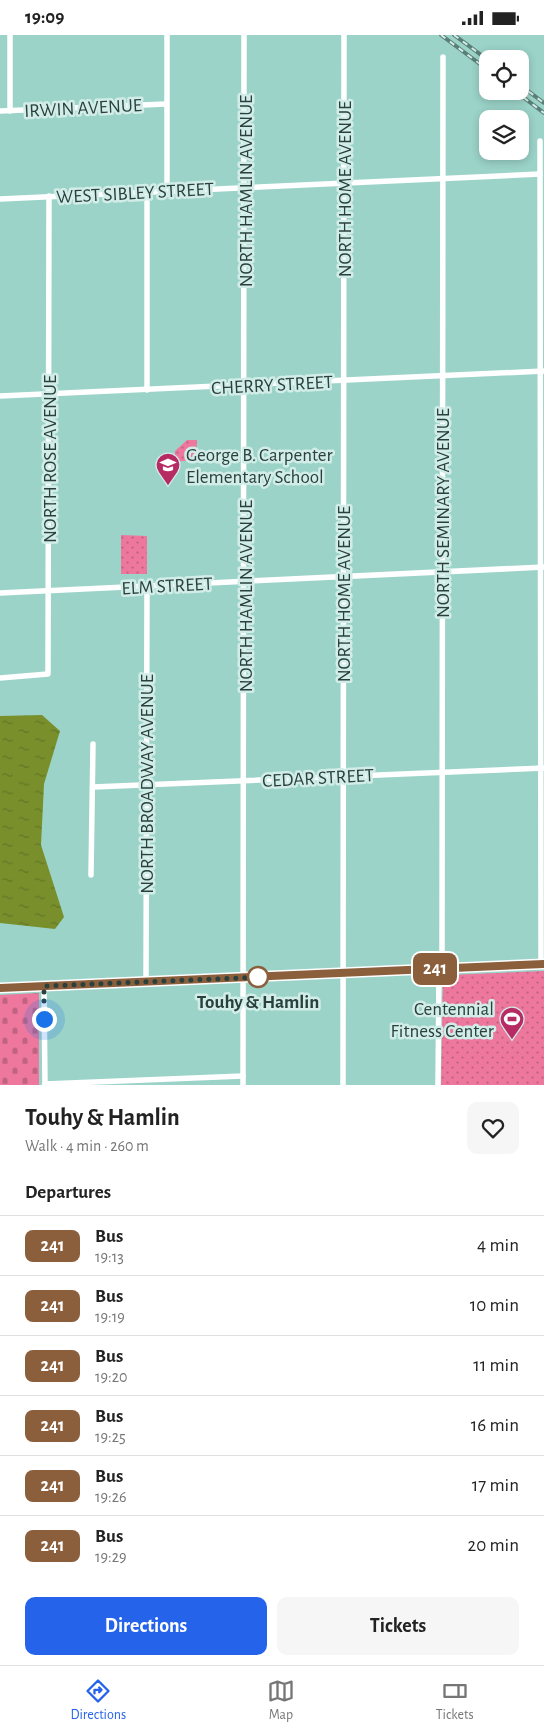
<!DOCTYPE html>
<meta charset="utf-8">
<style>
:root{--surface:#fff;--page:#f6f6f6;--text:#222;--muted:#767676;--line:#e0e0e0;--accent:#2563eb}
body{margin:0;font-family:"Alegreya Sans",sans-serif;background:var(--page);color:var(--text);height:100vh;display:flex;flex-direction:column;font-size:19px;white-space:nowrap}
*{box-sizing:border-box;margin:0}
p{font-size:16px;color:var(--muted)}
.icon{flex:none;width:28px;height:28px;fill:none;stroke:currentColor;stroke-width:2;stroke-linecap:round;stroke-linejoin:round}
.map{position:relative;height:1050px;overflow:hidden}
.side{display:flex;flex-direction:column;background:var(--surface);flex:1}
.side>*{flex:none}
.badge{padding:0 10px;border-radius:8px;font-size:18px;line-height:32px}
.buttons{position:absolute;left:479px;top:15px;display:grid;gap:10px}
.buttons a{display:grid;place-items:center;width:50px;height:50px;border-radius:10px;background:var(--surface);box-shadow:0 2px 8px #0003;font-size:25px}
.you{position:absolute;width:25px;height:25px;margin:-12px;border:4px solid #fff;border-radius:50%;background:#1a73e8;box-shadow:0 0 0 8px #1a73e833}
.map>.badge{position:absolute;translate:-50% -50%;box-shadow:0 0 0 2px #fff}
h2{padding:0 25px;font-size:19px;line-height:45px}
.round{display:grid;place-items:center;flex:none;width:52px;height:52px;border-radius:10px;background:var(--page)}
.overview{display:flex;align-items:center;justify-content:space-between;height:85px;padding:0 25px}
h1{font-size:24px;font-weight:700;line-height:38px}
.primary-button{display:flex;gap:10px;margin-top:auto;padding:10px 25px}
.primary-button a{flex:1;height:58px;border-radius:10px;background:var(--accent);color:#fff;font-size:20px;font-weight:700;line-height:58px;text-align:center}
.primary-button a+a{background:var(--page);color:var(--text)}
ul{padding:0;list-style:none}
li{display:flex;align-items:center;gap:15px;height:60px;padding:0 25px;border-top:1px solid var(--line)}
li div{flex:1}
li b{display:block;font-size:19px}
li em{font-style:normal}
li .badge{min-width:55px;font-weight:700;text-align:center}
.status{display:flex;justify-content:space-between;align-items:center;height:35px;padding:0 25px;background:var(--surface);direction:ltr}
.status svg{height:14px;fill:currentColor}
.tab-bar{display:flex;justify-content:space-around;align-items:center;height:70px;border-top:1px solid var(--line);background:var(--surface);font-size:14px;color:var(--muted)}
.tab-bar a{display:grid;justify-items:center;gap:2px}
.tab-bar .current{color:var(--accent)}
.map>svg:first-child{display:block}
</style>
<div class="status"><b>19:09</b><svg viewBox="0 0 49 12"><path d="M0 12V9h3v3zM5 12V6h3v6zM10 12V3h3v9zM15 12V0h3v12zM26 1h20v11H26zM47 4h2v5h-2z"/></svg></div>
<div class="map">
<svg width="544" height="1050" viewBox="0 0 544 1050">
<defs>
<pattern id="green-dots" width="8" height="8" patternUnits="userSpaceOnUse" patternTransform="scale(1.25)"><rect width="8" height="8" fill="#ed779d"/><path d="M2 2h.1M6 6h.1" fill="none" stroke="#c06381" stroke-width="1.8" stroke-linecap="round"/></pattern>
<pattern id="cemetery-stones" width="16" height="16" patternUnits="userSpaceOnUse" patternTransform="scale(1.25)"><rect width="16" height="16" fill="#ed779d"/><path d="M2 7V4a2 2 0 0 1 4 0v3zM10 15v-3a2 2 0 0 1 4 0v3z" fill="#c06381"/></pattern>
<pattern id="water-ripples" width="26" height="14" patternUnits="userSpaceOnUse" patternTransform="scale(1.25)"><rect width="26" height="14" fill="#788f2b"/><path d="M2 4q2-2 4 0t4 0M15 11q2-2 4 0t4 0" fill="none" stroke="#627626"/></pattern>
</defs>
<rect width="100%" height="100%" fill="#9bd3c8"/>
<!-- green -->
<g fill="url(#green-dots)">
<path d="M187,405H197L196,426H175V416Z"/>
<path d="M121,500L147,501V539H121Z"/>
<path d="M544,936V1050H441L443,942L449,940Z"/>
</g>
<!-- cemetery -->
<path fill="url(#cemetery-stones)" d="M39,958V1050H0V960Z"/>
<!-- water -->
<path fill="url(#water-ripples)" d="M42,680L60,696L44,749L41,810L64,882L55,894L0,888V681Z"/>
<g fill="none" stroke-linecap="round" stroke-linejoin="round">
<!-- street -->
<g stroke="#fff" stroke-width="5.5">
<path d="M167,0V156"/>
<path d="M0,76L166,69"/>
<path d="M10,76V0"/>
<path d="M540,106L541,930"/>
<path d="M147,157V355"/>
<path d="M0,164L540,139"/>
<path d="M0,361L544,336"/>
<path d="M0,558L544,532"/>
<path d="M0,643L48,639L49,161"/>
<path d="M93,752L544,733"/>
<path d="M91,840L93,709"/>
<path d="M146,947L147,551"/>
<path d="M44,951L45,1050"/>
<path d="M45,1049L243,1041"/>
<path d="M243,1050L244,0"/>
<path d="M343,1050L344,0"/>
<path d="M438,1050L439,934L442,924L443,22"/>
</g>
<!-- secondary -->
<path stroke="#c8eee9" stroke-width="8" d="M0,953L544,929"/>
<defs>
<g id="rail">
<path d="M441,0L488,35"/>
<path d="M454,0L488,25"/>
<path d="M520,50L544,68"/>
<path d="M515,56L544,78"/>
</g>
</defs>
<!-- rail casing -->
<use href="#rail" stroke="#5a7f78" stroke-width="4"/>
<!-- rail -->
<use href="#rail" stroke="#d2ede8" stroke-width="2" stroke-dasharray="5.5" stroke-linecap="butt"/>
</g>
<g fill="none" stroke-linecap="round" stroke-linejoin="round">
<defs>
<path id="line" d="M0,953L544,929"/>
</defs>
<!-- line casing -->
<use href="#line" stroke="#fff" stroke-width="11"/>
<!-- line -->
<use href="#line" stroke="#8b5e3c" stroke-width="8"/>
<!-- walk -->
<path stroke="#29403c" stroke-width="5" stroke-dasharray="0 9" d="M44,984V951L264,942H258"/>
</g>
<!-- icons -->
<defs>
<symbol id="school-pin" viewBox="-11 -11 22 30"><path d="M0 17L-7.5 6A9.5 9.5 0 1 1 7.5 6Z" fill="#b72b64" stroke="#d2ede8"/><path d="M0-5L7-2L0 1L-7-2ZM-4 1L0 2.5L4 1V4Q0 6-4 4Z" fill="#fff"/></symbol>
<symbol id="stadium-pin" viewBox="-11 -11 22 30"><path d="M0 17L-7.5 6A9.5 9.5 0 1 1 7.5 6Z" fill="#b72b64" stroke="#d2ede8"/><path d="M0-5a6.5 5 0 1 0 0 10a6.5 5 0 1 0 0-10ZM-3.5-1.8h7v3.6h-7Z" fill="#fff"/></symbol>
</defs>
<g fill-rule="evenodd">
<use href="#school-pin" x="154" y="416" width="28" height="38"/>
<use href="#stadium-pin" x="498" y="970" width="28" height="38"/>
</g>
<!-- markers -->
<circle fill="#fff" stroke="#8b5e3c" stroke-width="2.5" cx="258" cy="942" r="10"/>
<g text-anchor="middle" stroke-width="5" stroke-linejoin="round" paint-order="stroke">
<!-- street labels -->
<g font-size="19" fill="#29403c" stroke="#d2ede8">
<text transform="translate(83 72) rotate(-3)" y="7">IRWIN AVENUE</text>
<text transform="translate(344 154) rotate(-90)" y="7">NORTH HOME AVENUE</text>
<text transform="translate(245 156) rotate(-90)" y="7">NORTH HAMLIN AVENUE</text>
<text transform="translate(135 157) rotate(-3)" y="7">WEST SIBLEY STREET</text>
<text transform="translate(272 349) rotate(-3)" y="7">CHERRY STREET</text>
<text transform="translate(49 424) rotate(-90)" y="7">NORTH ROSE AVENUE</text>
<text transform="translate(442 478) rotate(-90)" y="7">NORTH SEMINARY AVENUE</text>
<text transform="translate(167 550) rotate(-3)" y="7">ELM STREET</text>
<text transform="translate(343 559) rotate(-90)" y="7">NORTH HOME AVENUE</text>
<text transform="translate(245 561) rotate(-90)" y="7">NORTH HAMLIN AVENUE</text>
<text transform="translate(318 742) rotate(-3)" y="7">CEDAR STREET</text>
<text transform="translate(146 749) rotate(-90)" y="7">NORTH BROADWAY AVENUE</text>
</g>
<!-- poi labels -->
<g font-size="19" fill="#29403c" stroke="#d2ede8" text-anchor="start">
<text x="186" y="426">George B. Carpenter<tspan x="186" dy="22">Elementary School</tspan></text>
<text x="494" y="980" text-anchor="end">Centennial<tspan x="494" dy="22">Fitness Center</tspan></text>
</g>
<!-- stop labels -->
<g font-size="19" font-weight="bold" fill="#29403c" stroke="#d2ede8">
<text x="258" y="973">Touhy &amp; Hamlin</text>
</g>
</g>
</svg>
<div class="buttons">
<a><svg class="icon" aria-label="locate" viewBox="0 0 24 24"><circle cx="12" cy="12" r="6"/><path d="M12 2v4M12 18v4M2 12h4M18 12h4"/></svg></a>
<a><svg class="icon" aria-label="layers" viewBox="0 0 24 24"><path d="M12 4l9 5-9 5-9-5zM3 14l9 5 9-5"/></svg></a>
</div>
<div class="you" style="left:44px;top:984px"></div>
<b class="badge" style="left:435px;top:934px;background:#8b5e3c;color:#fff">241</b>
</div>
<section class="side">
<div class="overview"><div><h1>Touhy &amp; Hamlin</h1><p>Walk · 4 min · 260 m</p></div><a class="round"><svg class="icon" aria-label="heart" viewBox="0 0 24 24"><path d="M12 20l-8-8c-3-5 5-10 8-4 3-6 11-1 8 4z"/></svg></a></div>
<h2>Departures</h2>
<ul>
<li><span class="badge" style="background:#8b5e3c;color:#fff">241</span><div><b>Bus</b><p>19:13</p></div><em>4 min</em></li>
<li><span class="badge" style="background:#8b5e3c;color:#fff">241</span><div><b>Bus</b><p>19:19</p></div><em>10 min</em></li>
<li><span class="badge" style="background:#8b5e3c;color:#fff">241</span><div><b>Bus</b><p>19:20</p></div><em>11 min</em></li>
<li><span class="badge" style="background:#8b5e3c;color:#fff">241</span><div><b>Bus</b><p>19:25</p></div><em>16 min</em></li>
<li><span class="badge" style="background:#8b5e3c;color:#fff">241</span><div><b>Bus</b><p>19:26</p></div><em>17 min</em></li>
<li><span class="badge" style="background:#8b5e3c;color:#fff">241</span><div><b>Bus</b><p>19:29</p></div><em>20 min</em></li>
</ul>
<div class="primary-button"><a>Directions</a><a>Tickets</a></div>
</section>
<nav class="tab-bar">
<a class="current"><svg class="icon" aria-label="directions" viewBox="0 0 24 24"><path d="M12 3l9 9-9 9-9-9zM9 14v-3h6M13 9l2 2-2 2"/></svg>Directions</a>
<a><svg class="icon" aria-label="map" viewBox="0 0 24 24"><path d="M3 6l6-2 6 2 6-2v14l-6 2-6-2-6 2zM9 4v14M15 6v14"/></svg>Map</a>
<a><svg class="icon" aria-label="tickets" viewBox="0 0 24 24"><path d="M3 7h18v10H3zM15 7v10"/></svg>Tickets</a>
</nav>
